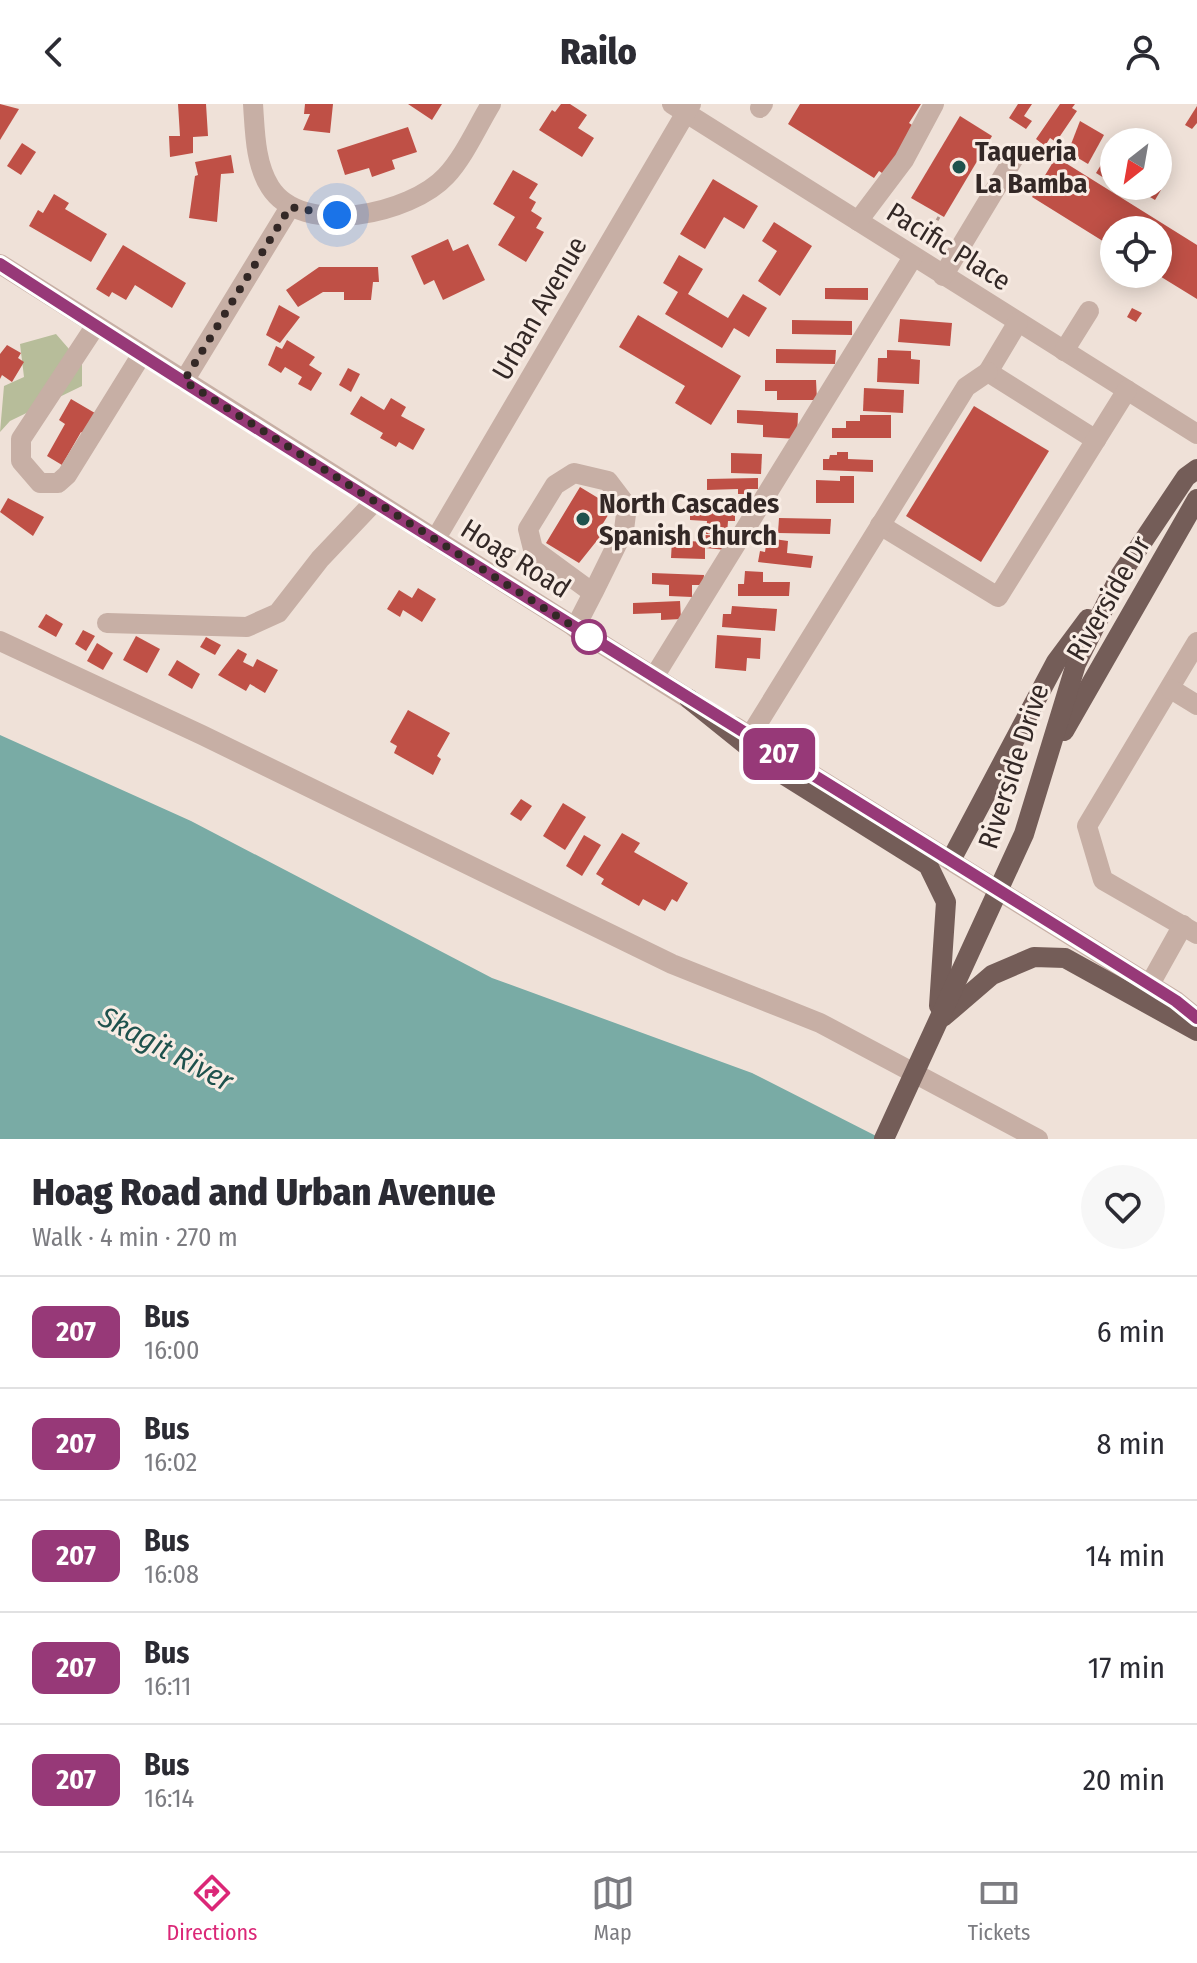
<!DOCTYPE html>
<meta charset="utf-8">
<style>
:root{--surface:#fff;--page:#f7f7f7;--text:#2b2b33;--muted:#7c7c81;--line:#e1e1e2;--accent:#db2777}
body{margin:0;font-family:"Fira Sans Condensed",sans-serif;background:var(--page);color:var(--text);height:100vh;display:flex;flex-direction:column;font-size:30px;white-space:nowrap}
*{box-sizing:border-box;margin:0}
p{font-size:26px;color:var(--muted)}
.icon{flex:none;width:44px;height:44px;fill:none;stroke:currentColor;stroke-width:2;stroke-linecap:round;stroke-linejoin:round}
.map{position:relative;height:1035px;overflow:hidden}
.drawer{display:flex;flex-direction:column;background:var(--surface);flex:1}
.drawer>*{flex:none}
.badge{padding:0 16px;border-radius:12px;font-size:28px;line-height:52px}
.needle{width:52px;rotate:211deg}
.controls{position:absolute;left:1100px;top:24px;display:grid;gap:16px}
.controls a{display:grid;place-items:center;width:72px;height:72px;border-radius:50%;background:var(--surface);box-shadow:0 4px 20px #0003;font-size:40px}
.you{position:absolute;width:40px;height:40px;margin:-20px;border:6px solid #fff;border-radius:50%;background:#1a73e8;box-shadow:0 0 0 12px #1a73e833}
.map>.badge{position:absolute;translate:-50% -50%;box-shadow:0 0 0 4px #fff}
.round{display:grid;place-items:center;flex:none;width:84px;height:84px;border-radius:42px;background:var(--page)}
.head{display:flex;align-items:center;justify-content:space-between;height:136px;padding:0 32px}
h1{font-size:38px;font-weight:800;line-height:60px}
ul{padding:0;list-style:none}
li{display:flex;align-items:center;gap:24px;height:112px;padding:0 32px;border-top:2px solid var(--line)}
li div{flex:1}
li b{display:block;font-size:30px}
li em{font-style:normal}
li .badge{min-width:88px;font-weight:700;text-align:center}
header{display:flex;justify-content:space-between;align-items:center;height:104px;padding:0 32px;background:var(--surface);font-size:36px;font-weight:800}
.dock{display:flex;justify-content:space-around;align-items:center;height:112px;border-top:2px solid var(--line);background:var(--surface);font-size:22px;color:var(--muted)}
.dock a{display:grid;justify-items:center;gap:4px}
.dock .on{color:var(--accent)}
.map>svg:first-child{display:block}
</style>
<header><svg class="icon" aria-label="back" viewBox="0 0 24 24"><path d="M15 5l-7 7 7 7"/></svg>Railo<svg class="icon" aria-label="person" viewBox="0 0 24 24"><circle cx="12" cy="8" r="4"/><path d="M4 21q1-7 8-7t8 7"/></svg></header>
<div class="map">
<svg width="1197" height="1035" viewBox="0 0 1197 1035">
<rect width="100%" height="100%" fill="#efe1d8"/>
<!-- green -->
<path fill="#b7bd9a" d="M56,230L82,260V282L10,317L0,328L4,282L24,273L20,240Z"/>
<!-- water -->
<path fill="#79aba5" d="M0,631L191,717L492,874L752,969L882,1035H0Z"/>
<!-- building -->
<g fill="#bf5046">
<path d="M0,0L19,5L0,36Z"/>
<path d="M178,0H206L208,32L193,33V49L170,53L169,32H180Z"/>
<path d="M305,0H333L330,29L303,26L310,10H304Z"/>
<path d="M408,0H442L432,16Z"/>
<path d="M561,0H570L587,11L578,24L594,34L582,53L539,26L552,6L555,8Z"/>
<path d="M800,0H921L909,19L915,23L885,71L879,67L874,74L788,20Z"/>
<path d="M1018,0H1032L1024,12L1032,17L1026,25L1009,14Z"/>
<path d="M1060,0H1075L1072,4L1077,7L1056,38L1050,34L1045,42L1036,35Z"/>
<path d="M1197,2V19L1192,25L1185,21Z"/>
<path d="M960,12L992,32L944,113L911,94Z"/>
<path d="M1080,17L1104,31L1088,60L1068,48Z"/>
<path d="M408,23L417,48L392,56L395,65L372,73L369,64L345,71L337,46Z"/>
<path d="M22,39L36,48L21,71L7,62Z"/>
<path d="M231,51L234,69L221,70L217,118L189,114L195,72L198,71L195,58Z"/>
<path d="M1107,51L1114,57L1104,74L1096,69Z"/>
<path d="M1056,53L1197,141V195L1158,171V126H1114V144L1032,93Z"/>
<path d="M513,66L538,80L529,94L536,98L531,107L542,114L536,124L544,128L526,158L498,141L515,113L493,100Z"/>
<path d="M1163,66L1170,71L1155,96L1145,90L1150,82H1158Z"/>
<path d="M713,75L758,102L744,125L724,113L705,145L680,130Z"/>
<path d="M54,90L69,99L65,105L107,130L91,158L29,122L38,106L43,109Z"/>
<path d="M774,118L812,142L780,192L758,177L777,147L762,137Z"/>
<path d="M448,135L453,147L468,140L485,176L443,196L434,176L424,181L411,152Z"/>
<path d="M123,141L186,179L172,204L135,181L126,196L112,188L109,193L96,185Z"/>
<path d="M679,151L703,165L688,190L728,214L743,190L767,204L749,233L734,224L722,244L665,210L678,188L663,179Z"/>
<path d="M319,163H378L379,178H373L371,196H344V188H323L298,203L286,186Z"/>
<path d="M825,184H868V196L825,195Z"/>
<path d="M279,201L300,213L280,239L266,231Z"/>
<path d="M1132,204L1142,209L1136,218L1127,213Z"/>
<path d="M638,211L741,272L711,321L675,299L685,282L619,243Z"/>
<path d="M900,215L952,219L950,242L898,238Z"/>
<path d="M792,216L852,217V231L792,230Z"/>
<path d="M287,236L315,253L309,261L322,269L311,287L298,280L302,273L285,263L281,269L268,261L276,242L282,245Z"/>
<path d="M7,241L21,249L18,254L24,258L12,278L2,271L0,275V250Z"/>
<path d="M776,245L836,246L835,260L776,259Z"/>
<path d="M887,246L911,247V255L920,256L919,280L877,278L878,254H887Z"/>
<path d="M348,264L360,270L351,288L339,281Z"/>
<path d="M765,276H816L817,296H777V287H765Z"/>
<path d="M864,284L904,286L903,309L863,307Z"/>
<path d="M361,292L384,306L391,294L406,303L401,312L425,325L413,346L399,338L396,343L380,334L383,329L350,310Z"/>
<path d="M71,295L100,312L88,332L81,328L62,361L47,352L65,320L59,316Z"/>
<path d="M974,302L1049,347L981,458L906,412Z"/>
<path d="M737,306L798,309L797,335L763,333V321L737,319Z"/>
<path d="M860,311H891V334H832V324H846V317H860Z"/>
<path d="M837,348H848V355L873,356V368L823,366V355H829L830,351H837Z"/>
<path d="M731,349L762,350L761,370L731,369Z"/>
<path d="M840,372H854V399H816V376L840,377Z"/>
<path d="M758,374V385H747L748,390H738V385L707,386V375Z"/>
<path d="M580,383L613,403L599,426L603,429L579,459L546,439Z"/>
<path d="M8,394L44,413L33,432L0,408Z"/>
<path d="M690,405L735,406V417H728L727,430H706L707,417L690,416Z"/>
<path d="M779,414L831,415L830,430L778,429Z"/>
<path d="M705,431L728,432L727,446L705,444V455L671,454L672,436L705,438Z"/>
<path d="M767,434L788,437L787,449L813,452L811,464L758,458L760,447L765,448Z"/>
<path d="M745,467L763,468V478H790L789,492H738V480H744Z"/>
<path d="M652,469L704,471L703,481H692V493L669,492V481L652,480Z"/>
<path d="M418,484L436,495L422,518L403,506L400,513L387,505L399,486L412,494Z"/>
<path d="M680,497L681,515L661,516V509L633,510V499Z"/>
<path d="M732,502L777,505L775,527L722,523L723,510H731Z"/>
<path d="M46,510L63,520L56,533L38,523Z"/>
<path d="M83,526L95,532L86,547L75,540Z"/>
<path d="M717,531L761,534L760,555L747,554L746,567L715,564Z"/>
<path d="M136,532L160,545L147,569L123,556Z"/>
<path d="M206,533L221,541L215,551L200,543Z"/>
<path d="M97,539L113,549L103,566L87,557Z"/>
<path d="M238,545L247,550L243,558L253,563L257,555L278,566L265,589L250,580L246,587L218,571Z"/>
<path d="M177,556L200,570L192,585L168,571Z"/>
<path d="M408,606L450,629L437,652L441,655L433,671L394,649L397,642L390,638Z"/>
<path d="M521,695L532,702L521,717L510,710Z"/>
<path d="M563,699L586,713L565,746L543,732Z"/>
<path d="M622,729L640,739L634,748L688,779L677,798L672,795L665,807L643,795L639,802L601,780L604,775L596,770Z"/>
<path d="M584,731L601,741L582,772L566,762Z"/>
</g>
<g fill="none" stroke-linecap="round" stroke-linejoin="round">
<!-- path -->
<path stroke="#b29990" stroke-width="3" stroke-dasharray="4 4" stroke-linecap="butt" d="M925,137L939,113"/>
<!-- minor -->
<g stroke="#c7afa5" stroke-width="20">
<path d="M253,0C255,28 255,59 270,83C302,134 411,110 446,72C464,53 477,23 491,0"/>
<path d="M672,0L1197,330"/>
<path d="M760,4L763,0"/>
<path d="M858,117L904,56L934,0"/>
<path d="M0,160L703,604"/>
<path d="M943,172L1017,49"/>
<path d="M1018,218L988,268L1096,336"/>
<path d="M96,221L21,335V357L40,379H58L67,371L142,250"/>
<path d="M1064,247L1089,207"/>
<path d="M184,277L290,103"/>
<path d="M880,421L998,493L1127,286"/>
<path d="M435,436L691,0"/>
<path d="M107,519L247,523L278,509L320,455L374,398"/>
<path d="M575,524L593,489L533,445L528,425L555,381L574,369L608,377L627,402L624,426L593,489"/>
<path d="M0,537L202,631L672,860L820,919L1038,1035"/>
<path d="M1197,538L1087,722L1103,776L1197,830"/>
<path d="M654,573L913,153"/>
<path d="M1171,585L1197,601"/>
<path d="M734,622L1176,897L1197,914"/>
<path d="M750,632L966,283L988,268"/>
<path d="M1150,880L1183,821"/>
</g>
<!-- major -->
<g stroke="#745d58" stroke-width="20">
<path d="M689,595L781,669L928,761L946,798L939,902"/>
<path d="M1064,627L1197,395"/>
<path d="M951,756L1056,558L1088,515"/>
<path d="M943,913L992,871L1034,853L1065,854L1197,927"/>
<path d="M884,1035L1024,730L1076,560L1121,470L1186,373L1197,365"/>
</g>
</g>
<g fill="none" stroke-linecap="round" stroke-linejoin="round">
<defs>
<path id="line" d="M0,160C388,411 784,651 1176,897L1197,914"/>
</defs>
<!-- line casing -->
<use href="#line" stroke="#fff" stroke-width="18"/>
<!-- line -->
<use href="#line" stroke="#973978" stroke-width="12"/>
<!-- walk -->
<path stroke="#332826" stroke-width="8" stroke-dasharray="0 14.4" d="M337,111L290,103L184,277L601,540L589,533"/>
</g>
<!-- markers -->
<g fill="#1e524d" stroke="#f8ece4" stroke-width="3">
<circle cx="959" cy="63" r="8"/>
<circle cx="583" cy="415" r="8"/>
</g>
<circle fill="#fff" stroke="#973978" stroke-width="4" cx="589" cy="533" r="16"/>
<g text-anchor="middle" stroke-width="6" stroke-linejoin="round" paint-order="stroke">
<!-- poi labels -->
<g font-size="28" font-weight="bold" fill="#332826" stroke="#f8ece4" text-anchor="start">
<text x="975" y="57">Taqueria<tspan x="975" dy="32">La Bamba</tspan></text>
<text x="599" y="409">North Cascades<tspan x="599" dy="32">Spanish Church</tspan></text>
</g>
<!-- street labels -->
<g font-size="28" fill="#332826" stroke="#f8ece4">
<text transform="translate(949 142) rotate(32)" y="10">Pacific Place</text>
<text transform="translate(539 204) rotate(-60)" y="10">Urban Avenue</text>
<text transform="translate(516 454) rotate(32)" y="10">Hoag Road</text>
<text transform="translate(1108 494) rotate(-60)" y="10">Riverside Dr</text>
<text transform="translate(1013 662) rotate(-72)" y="10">Riverside Drive</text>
</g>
<!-- water labels -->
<g font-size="30" font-style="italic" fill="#1e524d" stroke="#f8ece4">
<text transform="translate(166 945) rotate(28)" y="10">Skagit River</text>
</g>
</g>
</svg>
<div class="controls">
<a><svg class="needle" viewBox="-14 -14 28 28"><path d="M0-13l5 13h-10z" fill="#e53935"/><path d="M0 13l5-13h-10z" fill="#7c7c81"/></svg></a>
<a><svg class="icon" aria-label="locate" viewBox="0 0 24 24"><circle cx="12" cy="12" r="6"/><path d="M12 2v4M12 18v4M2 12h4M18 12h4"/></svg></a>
</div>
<div class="you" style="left:337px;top:111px"></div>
<b class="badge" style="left:779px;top:650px;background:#973978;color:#fff">207</b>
</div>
<section class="drawer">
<div class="head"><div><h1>Hoag Road and Urban Avenue</h1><p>Walk · 4 min · 270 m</p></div><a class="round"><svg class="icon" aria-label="heart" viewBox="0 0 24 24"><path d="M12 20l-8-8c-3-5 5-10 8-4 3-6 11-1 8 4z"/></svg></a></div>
<ul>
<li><span class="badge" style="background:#973978;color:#fff">207</span><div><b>Bus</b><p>16:00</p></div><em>6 min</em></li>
<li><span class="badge" style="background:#973978;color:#fff">207</span><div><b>Bus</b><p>16:02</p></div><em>8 min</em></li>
<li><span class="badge" style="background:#973978;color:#fff">207</span><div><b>Bus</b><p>16:08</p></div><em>14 min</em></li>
<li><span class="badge" style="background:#973978;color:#fff">207</span><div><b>Bus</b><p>16:11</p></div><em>17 min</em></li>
<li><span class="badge" style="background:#973978;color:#fff">207</span><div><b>Bus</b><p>16:14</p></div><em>20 min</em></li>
</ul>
</section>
<nav class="dock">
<a class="on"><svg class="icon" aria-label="directions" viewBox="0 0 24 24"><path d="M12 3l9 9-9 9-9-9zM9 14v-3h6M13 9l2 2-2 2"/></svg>Directions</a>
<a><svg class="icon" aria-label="map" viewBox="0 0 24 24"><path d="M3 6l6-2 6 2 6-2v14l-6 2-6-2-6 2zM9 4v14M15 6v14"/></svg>Map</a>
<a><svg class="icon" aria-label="tickets" viewBox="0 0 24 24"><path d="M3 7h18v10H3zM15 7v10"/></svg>Tickets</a>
</nav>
